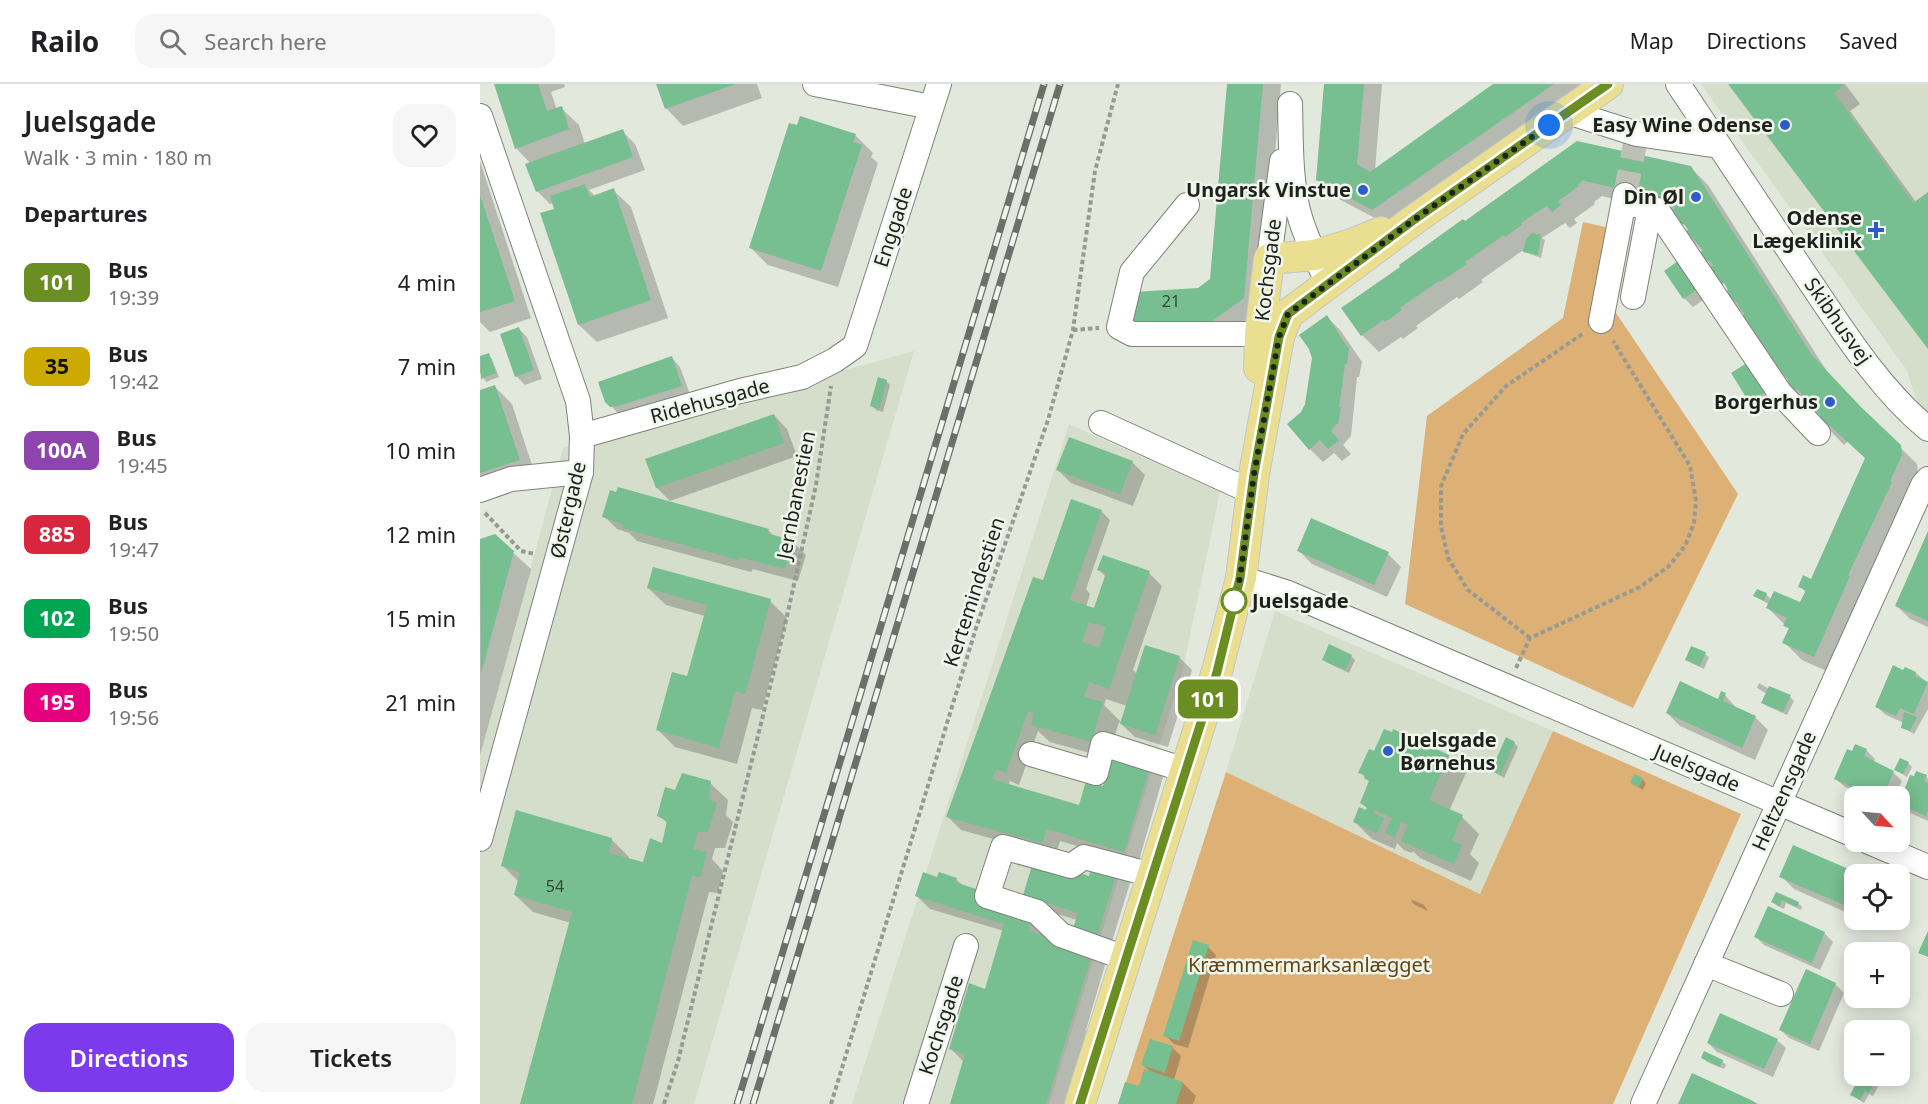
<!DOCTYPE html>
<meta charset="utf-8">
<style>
:root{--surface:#fff;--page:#f6f6f6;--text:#202124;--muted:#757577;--line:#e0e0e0;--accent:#7c3aed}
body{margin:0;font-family:"Noto Sans",sans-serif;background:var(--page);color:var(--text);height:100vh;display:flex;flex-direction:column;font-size:22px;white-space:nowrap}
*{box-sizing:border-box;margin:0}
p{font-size:20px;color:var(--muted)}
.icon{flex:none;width:33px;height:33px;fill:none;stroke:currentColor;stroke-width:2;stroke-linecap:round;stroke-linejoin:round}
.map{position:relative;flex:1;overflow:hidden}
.side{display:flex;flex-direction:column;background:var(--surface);width:480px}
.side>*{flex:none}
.badge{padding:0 12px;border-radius:9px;font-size:21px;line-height:39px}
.needle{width:39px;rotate:116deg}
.buttons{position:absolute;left:1364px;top:702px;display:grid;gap:12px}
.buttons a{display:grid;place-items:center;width:66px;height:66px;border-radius:12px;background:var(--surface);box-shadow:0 3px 15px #0003;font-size:30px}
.you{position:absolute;width:30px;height:30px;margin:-15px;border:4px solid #fff;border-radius:50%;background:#1a73e8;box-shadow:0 0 0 9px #1a73e833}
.map>.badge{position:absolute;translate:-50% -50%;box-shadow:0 0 0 3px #fff}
h2{padding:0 24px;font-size:22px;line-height:54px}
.round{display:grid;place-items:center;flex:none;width:63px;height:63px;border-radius:18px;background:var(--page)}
.summary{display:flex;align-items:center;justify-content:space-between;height:102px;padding:0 24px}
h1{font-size:28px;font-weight:600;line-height:45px}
.button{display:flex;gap:12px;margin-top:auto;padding:12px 24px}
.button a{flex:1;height:69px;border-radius:18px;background:var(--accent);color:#fff;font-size:24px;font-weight:600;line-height:69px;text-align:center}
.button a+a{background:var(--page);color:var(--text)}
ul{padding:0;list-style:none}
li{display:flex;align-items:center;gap:18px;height:84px;padding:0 24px}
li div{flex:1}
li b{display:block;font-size:22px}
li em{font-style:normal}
li .badge{min-width:66px;font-weight:700;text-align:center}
header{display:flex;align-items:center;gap:36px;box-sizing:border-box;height:84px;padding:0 30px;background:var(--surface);border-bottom:2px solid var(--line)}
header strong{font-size:28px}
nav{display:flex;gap:33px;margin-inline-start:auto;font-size:21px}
.search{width:420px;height:54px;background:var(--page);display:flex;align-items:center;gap:15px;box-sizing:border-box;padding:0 21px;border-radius:18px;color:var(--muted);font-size:22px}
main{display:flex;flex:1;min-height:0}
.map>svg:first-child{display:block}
</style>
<header>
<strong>Railo</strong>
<div class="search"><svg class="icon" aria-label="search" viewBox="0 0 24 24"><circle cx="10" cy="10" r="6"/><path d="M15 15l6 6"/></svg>Search here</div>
<nav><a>Map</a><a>Directions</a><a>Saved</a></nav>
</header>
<main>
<section class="side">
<div class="summary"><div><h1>Juelsgade</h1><p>Walk · 3 min · 180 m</p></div><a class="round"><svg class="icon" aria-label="heart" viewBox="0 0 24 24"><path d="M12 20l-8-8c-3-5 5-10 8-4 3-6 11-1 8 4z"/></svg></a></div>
<h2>Departures</h2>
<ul>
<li><span class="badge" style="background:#6b8e23;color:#fff">101</span><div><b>Bus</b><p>19:39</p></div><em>4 min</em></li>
<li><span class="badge" style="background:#ca0;color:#111">35</span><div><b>Bus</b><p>19:42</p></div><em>7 min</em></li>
<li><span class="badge" style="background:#8e44ad;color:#fff">100A</span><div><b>Bus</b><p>19:45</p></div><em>10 min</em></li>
<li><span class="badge" style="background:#d7263d;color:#fff">885</span><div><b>Bus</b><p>19:47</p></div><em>12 min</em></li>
<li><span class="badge" style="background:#00a651;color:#fff">102</span><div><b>Bus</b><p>19:50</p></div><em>15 min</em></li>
<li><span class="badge" style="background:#e6007e;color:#fff">195</span><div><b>Bus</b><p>19:56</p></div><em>21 min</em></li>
</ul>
<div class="button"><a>Directions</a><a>Tickets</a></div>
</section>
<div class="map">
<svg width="1448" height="1020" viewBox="0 0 1448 1020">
<rect width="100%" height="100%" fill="#e3e8dd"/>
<!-- built -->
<g fill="#d5ddcb">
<path d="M1221,0H1448V348L1426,285Z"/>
<path d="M434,267L214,1020H0V673L83,364Z"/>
<path d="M589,340L740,408L703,585L569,1020H372Z"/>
<path d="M795,527L1073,647L1001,810L746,688Z"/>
</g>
<!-- green -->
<g fill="#ddb176">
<path d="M1103,138L1130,144V220L1258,410L1153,624L925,520L947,332L1083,234Z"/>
<path d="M1073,647L1261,730L1133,1020H639L746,688L1000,810Z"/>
</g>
<!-- shadow -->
<g fill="#0003" fill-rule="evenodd">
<path d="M15,0H84L85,3L71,8L77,26L81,24L99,41L105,60L142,47L155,60L165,86L109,106L115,112L133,106L151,123L188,234L117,258L99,241L74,119L70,120L57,107L51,80L36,64Z"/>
<path d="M178,0H277L282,14L203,42L186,24Z"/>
<path d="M749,0H801L781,231L749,254L673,260L718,205L732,196Z"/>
<path d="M845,0H902L895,86L1016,0H1111L910,142L855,113L838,95Z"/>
<path d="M1250,0H1365L1380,20L1370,27L1436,118L1448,263Z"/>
<path d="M375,51L393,69L391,73L398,79L358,203L288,181L271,164Z"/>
<path d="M1097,58L1210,83L1228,101L1348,289L1391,335L1437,380L1438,389L1351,589L1322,576L1304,558L1310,546L1288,524L1290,521L1275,512L1286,510L1292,516L1321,520L1326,509L1320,502L1332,497L1387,374L1368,357L1364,361L1339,335L1341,333L1306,299L1309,297L1294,282L1265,231L1251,218L1250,206L1226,178L1223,168L1210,154V146L1201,137L1190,135L1182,127L1122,112L1114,118L1115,120L1094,135L1097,139L1090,144L1085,139L1062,154L1065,156L1061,174L1042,167L1001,196L1003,198L979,215L977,213L936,242L938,244L923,255L921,253L899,268L882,251L985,139Z"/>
<path d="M0,77L51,234L10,248L0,238Z"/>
<path d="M1186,187L1229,212L1213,223L1204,214Z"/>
<path d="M847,233L860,246L882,278L879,293H877L871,352L863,361L871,370L862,377L854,369L843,378L830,365L822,329L827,320Z"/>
<path d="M39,245L47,253L62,295L45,301L36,292Z"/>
<path d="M8,271L12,275L19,293L6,298L0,289V274Z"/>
<path d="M192,274L200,283L210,310L140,331L126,317Z"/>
<path d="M1270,279L1296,315L1279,326L1271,317L1253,290Z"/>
<path d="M406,297L410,301L403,328L396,326L392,322Z"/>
<path d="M15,303L32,320L56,393L0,412V308Z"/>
<path d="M294,331L307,345L317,372L190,417L177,404L167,376Z"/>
<path d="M652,378L665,391L653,422L591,399L578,386Z"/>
<path d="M621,427L630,436L606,505L610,510L606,523L615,526L626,493L619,486L669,489L682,502L653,586L657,590L699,573L712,586L688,663L655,653L639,638L628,674L570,658L558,647L539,701L530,697L528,702L600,723L624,703L670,680L683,693L658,780L580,757L575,772L481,746L468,733L564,498ZM626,615L647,622L642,639L624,621Z"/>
<path d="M124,432L288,446L294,452L313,458L326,471L318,497L273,485L271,488L157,457L149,449L137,445Z"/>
<path d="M1448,451V543L1430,535L1417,522Z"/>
<path d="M15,452L51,485L0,672V457Z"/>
<path d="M818,466L908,470L921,483L907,513L832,480Z"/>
<path d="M168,504L290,517L307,534L282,626L272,624L257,680L195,663L178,646L208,594L225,532L186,521Z"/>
<path d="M1225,570L1229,573L1224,585L1211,579L1207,576Z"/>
<path d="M871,572L875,576L869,589L848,579L844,575Z"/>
<path d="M1424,588L1436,589L1448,599V625L1434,650L1422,643L1424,639L1406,631L1397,623Z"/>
<path d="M1279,599L1289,605L1310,613L1314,617L1307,631L1287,622L1283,618L1287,610L1277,604Z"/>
<path d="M1245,611L1257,625L1275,633L1288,646L1275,676L1200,642L1187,629L1239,617Z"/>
<path d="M1034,659L1038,663L1024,694L1013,687Z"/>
<path d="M1386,666L1395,675L1393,679L1413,688L1422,697L1415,712H1385L1365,703L1356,695Z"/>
<path d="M895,669L968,672L986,689L969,727L982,733L999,750L990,770L999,779L991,797L940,774L933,767L932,769L924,766L917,759L915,765L892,755L875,738L888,725L881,719L890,698L880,688Z"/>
<path d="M1428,679L1432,683L1427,693L1416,686Z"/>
<path d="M1446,692L1448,695V737L1428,728L1419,719Z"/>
<path d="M1162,695L1166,699L1163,706L1151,699Z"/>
<path d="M230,699L248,716L246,731L253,738L245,764H235L232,775L243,787L238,809L229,808L173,1020H42L91,839L53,828L35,811L39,798L23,782L131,755L149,773L148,776L165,780L182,761L188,740L179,731L195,708Z"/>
<path d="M637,786L650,799L630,864L597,836L558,824L545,811Z"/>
<path d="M1372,789L1374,791V832L1314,805L1301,792Z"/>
<path d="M458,795H476L483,802L552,834L566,847L564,853L612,868L625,881L606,946L610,950L588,1020H471L484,978L470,964L506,906L524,847L450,825L437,812Z"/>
<path d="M1297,810L1318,819L1322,823L1321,826L1306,819L1304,825L1297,822L1293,818Z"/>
<path d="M932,816L944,821L948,827L935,821L931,817Z"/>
<path d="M1344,849L1353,858L1340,886L1284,861L1276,853Z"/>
<path d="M728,863L736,871L708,964L694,960L685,951Z"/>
<path d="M1355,900L1364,909L1339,967L1309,954L1301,946Z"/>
<path d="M1297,956L1306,964L1293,993L1237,968L1228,959Z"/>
<path d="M692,963L701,972L694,996L703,999L716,1012L713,1020H640L660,1004L672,989L663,981Z"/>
<path d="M1223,974L1242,977L1246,981L1244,985L1227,978Z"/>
<path d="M1394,999L1398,1003L1393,1012L1389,1010L1384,1019L1372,1011Z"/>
</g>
<!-- building -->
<g fill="#77be90" fill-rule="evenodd">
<path d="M14,0H58L67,27L82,22L89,45L35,65Z"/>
<path d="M176,0H256L185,25Z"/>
<path d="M747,0H783L764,214L731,238L654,243L653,208L718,204L730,195Z"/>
<path d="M844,0H884L877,80L890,88L1013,0H1074L892,126L836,96Z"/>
<path d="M1248,0H1362L1363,2L1354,9L1433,119L1448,108V265Z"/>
<path d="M320,32L376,50L373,58L382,61L341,187L269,164L309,39L317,41Z"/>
<path d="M143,45L153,73L56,108L45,80Z"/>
<path d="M1097,57L1211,82L1331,270L1381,323L1421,361L1422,371L1410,397L1412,398L1368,491L1370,492L1334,573L1302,559L1309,544L1303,542L1307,534L1286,524L1294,507L1320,518L1326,506L1318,503L1323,491L1331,495L1385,374L1349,341L1346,344L1337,336L1340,331L1335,327L1334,328L1320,313L1322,310L1317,305L1313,308L1304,299L1308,296L1296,280L1292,283L1260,233L1264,230L1255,216L1250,219L1244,209L1248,206L1244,199L1242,200L1230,183L1233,181L1229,176L1225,179L1219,169L1223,166L1212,153L1209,155L1204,148L1208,146L1204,140L1202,141L1192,125L1195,124L1190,117L1189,122L1171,118L1172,112L1104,97L1105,95L1098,100L1099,102L1078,117L1081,121L1072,128L1067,122L1060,126L1041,139L1042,141L1025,153L1024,151L985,178L987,180L960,198L959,197L920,224L922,226L905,238L903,236L881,252L861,224L920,183L919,181L983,135L985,137Z"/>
<path d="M105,100L110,113L134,104L171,216L98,241L60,129L74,125L70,112Z"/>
<path d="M0,111L35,217L0,228Z"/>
<path d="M1052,149L1061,151L1058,171L1043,168L1046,155Z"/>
<path d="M1202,174L1221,203L1203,215L1184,187Z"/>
<path d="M847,231L867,263H869L867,280H865L859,323H861L858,340H856L851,347L859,356L848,365L840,356L829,366L807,340L821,328L825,320L832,274L829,265L819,251Z"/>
<path d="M39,243L54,286L35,293L20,250Z"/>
<path d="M9,269L16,289L1,295L0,272Z"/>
<path d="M192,272L202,302L138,322L130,323L125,318L118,298Z"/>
<path d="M1270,277L1289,306L1269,318L1251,289Z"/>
<path d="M398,293L407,296L399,325L390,322Z"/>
<path d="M15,301L40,376L0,389V306Z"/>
<path d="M294,330L304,359L176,404L165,375Z"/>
<path d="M589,353L653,377L640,410L576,386Z"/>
<path d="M138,403L289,445L287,449L314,457L305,485L259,473L258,476L142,444L143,440L122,433L130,406L136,408Z"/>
<path d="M591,415L622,426L590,516L614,524L626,489L617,486L623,471L670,487L629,605L609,598L604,613L623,618L611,658L551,641L554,629L548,627L526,689L517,685L512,695L599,721L606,697L623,702L634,667L671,679L644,768L589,752L592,740L589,751L567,745L562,759L466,733L553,493L563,496ZM609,538L626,543L619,564L602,558Z"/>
<path d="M831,434L909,468L894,501L817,467Z"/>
<path d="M1448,447V537L1415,522Z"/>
<path d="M15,450L34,467L1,590L0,455Z"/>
<path d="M173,483L291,515L265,610L255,607L239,664L176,646L192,588L207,592L227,521L167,504Z"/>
<path d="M1277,505L1287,509L1284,517L1273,512Z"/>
<path d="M849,560L872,571L865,586L842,576Z"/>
<path d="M665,561L700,572L675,651L640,640Z"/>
<path d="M1211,562L1226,568L1220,582L1205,576Z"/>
<path d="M1413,581L1423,586L1425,583L1436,588L1435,592L1448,598L1434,630L1420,624L1416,632L1395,623Z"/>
<path d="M1200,597L1238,615L1241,607L1246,609L1243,617L1276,632L1262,664L1186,629Z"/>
<path d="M1289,602L1311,611L1303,628L1281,619Z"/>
<path d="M1424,628L1437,633L1430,647L1421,644Z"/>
<path d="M904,645L912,648L913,645L969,671L949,716L983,731L972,756L982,761L974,780L921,757L928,741L921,738L915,753L905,749L912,734L895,726L893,729L904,734L897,749L873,738L879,723L886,726L887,723L880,719L889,697L884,694L885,691L878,689L889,665L894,667Z"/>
<path d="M1026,653L1035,658L1020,691L1011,687Z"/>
<path d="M1375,660L1387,665L1384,672L1414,687L1403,712L1390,708V711L1354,695L1367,665L1372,667Z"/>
<path d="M1420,674L1429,678L1423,690L1414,686Z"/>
<path d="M1436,687L1447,691L1444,697L1448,699V727L1446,732L1419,720L1430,691L1434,692Z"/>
<path d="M202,689L231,697L229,716L237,719L228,748H218L213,765L227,768L221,793L212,792L152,1020H40L92,828L34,811L40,788L21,782L36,726L132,754L129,769L163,778L170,754L182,759L187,737L177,732L185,703L195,706Z"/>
<path d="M1154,690L1163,694L1159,703L1150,699Z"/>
<path d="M1313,761L1373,787L1374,817L1371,824L1299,793Z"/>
<path d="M554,775L609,792L614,777L638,785L617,852L593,844L598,829L543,811Z"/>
<path d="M443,788L457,793L459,788L477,794L475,798L499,806L553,832L549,847L613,867L566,1020H470L485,970L469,965L489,899L505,905L524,840L435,812Z"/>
<path d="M1296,808L1319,818L1317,823L1302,816L1300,822L1291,818Z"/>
<path d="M1288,822L1345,848L1332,879L1274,853Z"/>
<path d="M1448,847V873L1438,869Z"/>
<path d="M713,856L729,861L699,957L683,952Z"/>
<path d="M1326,885L1356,899L1330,960L1299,946Z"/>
<path d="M1240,929L1298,955L1284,985L1227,959Z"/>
<path d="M670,955L693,962L685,989L661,981Z"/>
<path d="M1224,967L1243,976L1240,983L1221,974Z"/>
<path d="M664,985L703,998L696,1020H638L645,998L659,1002Z"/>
<path d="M1212,989L1271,1016L1278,1020H1198Z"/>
<path d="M1380,992L1395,997L1389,1009L1385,1007L1380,1016L1370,1011Z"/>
</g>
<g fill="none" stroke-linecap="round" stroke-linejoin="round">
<!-- minor-tunnel -->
<path stroke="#bcc0b6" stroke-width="24" stroke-dasharray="24 12" stroke-linecap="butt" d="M1145,111L1155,60"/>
<defs>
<g id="minor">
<path d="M335,0L451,23"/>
<path d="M1198,0C1240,63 1282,126 1324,189C1361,243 1397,303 1448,345"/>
<path d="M810,20C811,53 810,89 817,122C823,149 837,175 848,200"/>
<path d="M1088,28L1157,50L1239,62"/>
<path d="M0,32L98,317L102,352L101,388L0,755"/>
<path d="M1144,118L1177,126L1300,309L1338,349"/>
<path d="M707,121L652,188L639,243L652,250H780L797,253"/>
<path d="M789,175L802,77"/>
<path d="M1153,213L1170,124"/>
<path d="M1121,237L1145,111"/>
<path d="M621,339L772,408"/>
<path d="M102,352L260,307L322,293L355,276L375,262L459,0"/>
<path d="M0,406L31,395L101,388"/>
<path d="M761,494L808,509L1374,751"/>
<path d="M551,670L616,689L623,660L705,686"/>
<path d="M1389,758L1448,783"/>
<path d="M645,874L581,851L557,828L507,812L523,763L591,782L604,773L672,791"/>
<path d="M1226,880L1301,910"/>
<path d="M436,1020L486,862"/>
<path d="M1163,1020L1443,401L1448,395"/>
</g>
<g id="major">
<path d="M808,230L935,135L1128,0"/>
<path d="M779,284L780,250L789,175L835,171L872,160L901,148"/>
<path d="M600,1020L737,587L761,494L774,390L799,253L808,230"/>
</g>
</defs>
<!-- minor casing -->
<use href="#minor" stroke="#7f8379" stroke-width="26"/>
<!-- major casing -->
<use href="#major" stroke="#c4c5c4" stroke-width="32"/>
<!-- path -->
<g stroke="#969a92" stroke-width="4" stroke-dasharray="4.5 3" stroke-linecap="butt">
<path d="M593,246L619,244"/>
<path d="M5,429L41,467L55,470"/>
<path d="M1050,554L988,506L968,474L961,442V402L983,350L1026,302L1104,249"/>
<path d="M1036,584L1050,554L1160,503L1188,483L1205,462L1214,439L1216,417L1210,382L1133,257"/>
<path d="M184,1020L198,977L303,550L336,401L351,302"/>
<path d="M351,1020L496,544L568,336L593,246L615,87L638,0"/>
</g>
<!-- minor -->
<use href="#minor" stroke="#fff" stroke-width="24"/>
<!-- major -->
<use href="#major" stroke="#eade91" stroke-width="30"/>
<defs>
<g id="rail">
<path d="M257,1020L564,0"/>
<path d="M273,1020L580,0"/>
</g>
</defs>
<!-- rail casing -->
<use href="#rail" stroke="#6d7069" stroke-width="7"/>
<!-- rail -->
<use href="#rail" stroke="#f0f6eb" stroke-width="4.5" stroke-dasharray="14" stroke-linecap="butt"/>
</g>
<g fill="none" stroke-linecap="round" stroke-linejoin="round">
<defs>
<path id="line" d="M600,1020L737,588L760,494L774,390L799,253L808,230L935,135L1128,0"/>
</defs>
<!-- line casing -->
<use href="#line" stroke="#fff" stroke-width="14"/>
<!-- line -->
<use href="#line" stroke="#6b8e23" stroke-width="9"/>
<!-- walk -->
<path stroke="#1e201c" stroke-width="6" stroke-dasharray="0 10.8" d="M754,517L760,494L774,390L799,253L808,230L935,135L1069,41"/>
</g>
<!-- markers -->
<g fill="#2e5ccb" stroke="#f0f6eb" stroke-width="2">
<circle cx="1305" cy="41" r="6"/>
<circle cx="883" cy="106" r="6"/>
<circle cx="1216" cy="113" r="6"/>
<path d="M1393 137h6v6h6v6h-6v6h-6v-6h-6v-6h6z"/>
<circle cx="1350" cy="318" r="6"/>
<circle cx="908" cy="667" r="6"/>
</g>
<circle fill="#fff" stroke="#6b8e23" stroke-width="3" cx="754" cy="517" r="12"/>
<g text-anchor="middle" stroke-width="5" stroke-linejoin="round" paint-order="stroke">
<!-- number labels -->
<g font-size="16" fill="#344839">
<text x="691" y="223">21</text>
<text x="75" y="808">54</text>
</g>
<!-- poi labels -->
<g font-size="20" font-weight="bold" fill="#1e201c" stroke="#f0f6eb" text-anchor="end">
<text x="1293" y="48">Easy Wine Odense</text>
<text x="871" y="113">Ungarsk Vinstue</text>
<text x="1204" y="120">Din Øl</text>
<text x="1382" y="141">Odense<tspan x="1382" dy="23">Lægeklinik</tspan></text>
<text x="1338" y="325">Borgerhus</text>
<text x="920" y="663" text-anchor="start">Juelsgade<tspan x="920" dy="23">Børnehus</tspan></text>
</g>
<!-- street labels -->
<g font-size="20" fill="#1e201c" stroke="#f0f6eb">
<text transform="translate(413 143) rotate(-72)" y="7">Enggade</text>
<text transform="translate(788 186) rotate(-83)" y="7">Kochsgade</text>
<text transform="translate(1358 237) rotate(55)" y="7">Skibhusvej</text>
<text transform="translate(230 317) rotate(-15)" y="7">Ridehusgade</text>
<text transform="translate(316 411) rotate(-79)" y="7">Jernbanestien</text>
<text transform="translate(88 426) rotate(-77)" y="7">Østergade</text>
<text transform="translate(494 508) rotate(-72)" y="7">Kertemindestien</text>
<text transform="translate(1217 684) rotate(23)" y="7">Juelsgade</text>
<text transform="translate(1304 707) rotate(-66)" y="7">Heltzensgade</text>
<text transform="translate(461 941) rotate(-72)" y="7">Kochsgade</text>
</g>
<!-- stop labels -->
<g font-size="20" font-weight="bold" fill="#1e201c" stroke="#f0f6eb" text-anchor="start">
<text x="772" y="524">Juelsgade</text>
</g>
<!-- park labels -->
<g font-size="20" fill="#634312" stroke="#f0f6eb">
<text x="829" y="888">Kræmmermarksanlægget</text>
</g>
</g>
</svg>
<div class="buttons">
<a><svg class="needle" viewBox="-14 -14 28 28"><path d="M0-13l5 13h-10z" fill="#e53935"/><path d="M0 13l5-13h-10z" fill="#757577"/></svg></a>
<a><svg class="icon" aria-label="locate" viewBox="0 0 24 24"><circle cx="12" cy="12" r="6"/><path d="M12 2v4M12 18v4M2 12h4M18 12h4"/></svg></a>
<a>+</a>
<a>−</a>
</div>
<div class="you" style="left:1069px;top:41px"></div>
<b class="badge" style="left:728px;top:615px;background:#6b8e23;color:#fff">101</b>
</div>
</main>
